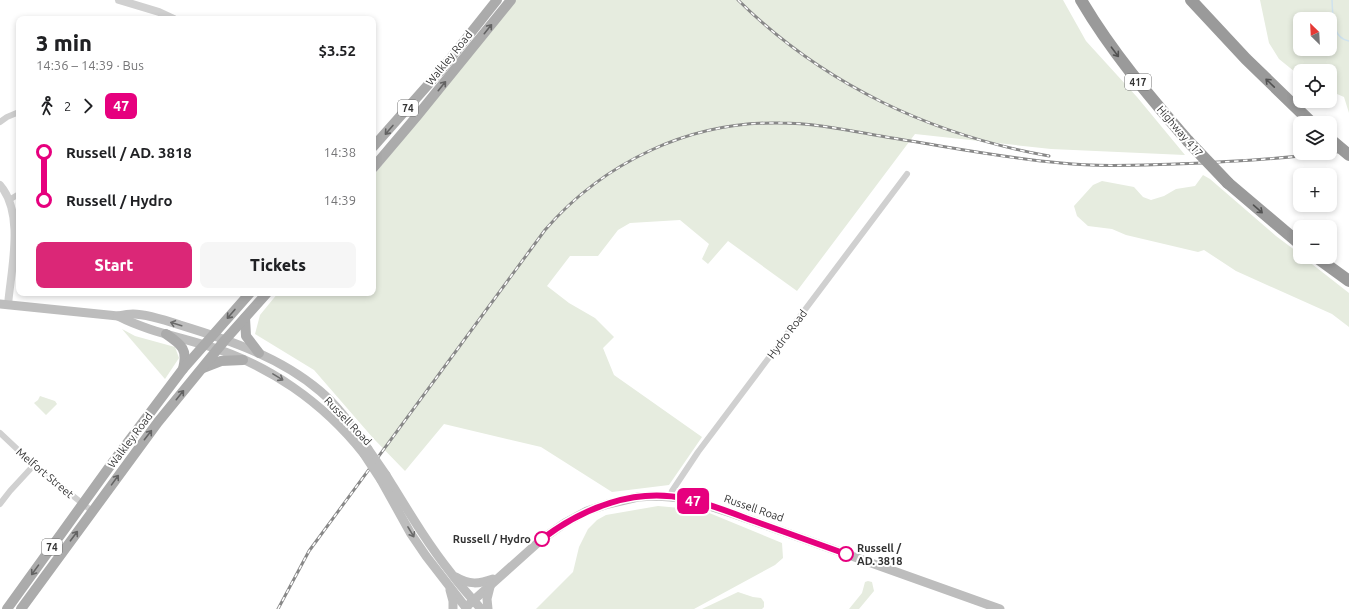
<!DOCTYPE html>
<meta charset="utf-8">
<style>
:root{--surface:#fff;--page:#f6f6f6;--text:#202124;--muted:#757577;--accent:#db2777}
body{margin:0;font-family:Ubuntu,sans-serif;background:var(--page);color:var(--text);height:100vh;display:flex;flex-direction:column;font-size:15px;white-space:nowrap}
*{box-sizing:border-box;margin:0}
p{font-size:13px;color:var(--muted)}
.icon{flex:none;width:22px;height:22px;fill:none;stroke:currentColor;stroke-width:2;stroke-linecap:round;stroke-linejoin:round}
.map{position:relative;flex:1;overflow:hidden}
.sheet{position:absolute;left:16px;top:16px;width:360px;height:280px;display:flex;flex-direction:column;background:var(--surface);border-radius:8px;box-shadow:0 2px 6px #0003}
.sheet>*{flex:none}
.badge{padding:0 8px;border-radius:6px;font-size:14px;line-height:26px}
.needle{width:26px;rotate:336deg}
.tools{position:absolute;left:1293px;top:12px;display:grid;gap:8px}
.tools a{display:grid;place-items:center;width:44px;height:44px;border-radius:8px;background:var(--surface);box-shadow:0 2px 6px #0003;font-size:20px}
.map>.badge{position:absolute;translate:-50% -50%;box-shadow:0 0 0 2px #fff}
.legs{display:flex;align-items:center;gap:6px;height:44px;padding:0 20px;font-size:13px}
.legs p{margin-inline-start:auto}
.overview{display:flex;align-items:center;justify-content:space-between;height:68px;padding:0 20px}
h1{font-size:22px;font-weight:800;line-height:30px}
.action{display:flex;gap:8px;margin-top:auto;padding:8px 20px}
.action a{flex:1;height:46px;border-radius:8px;background:var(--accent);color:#fff;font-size:16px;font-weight:800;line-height:46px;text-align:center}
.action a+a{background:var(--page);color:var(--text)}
ul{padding:0 20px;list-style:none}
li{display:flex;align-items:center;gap:14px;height:48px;font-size:15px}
li i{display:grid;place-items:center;width:6px;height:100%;margin:0 5px;background:currentColor}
li i::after{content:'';width:10px;height:10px;margin:-5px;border:3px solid;border-radius:50%;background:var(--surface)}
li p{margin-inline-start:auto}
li:first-child i{background:linear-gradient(#0000 50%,currentColor 0)}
li:last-child i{background:linear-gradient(currentColor 50%,#0000 0)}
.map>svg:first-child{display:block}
</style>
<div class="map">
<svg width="1349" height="609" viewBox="0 0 1349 609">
<rect width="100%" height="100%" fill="#fff"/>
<!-- green -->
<g fill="#e6ecdf" fill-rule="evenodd">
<path d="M516,0H1063L1086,41L1137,97L1185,155L1051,149L915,134L797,291L728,241L708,264L702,259L709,244L680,220L630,223L618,230L598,256H570L547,286L569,303L595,318L614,337L603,348L614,375L702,437L669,485L612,492L541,447L444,424L405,471L373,438L314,370L255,334L260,315L278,293H373V176Z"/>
<path d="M1260,0H1349V113L1344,97L1330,91V71H1300V76L1279,59L1269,43ZM1300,19H1330V49H1300Z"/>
<path d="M1203,175L1210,179L1276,236L1300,254V257H1303L1349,293V327L1332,314L1236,271L1204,250L1198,252L1126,235L1112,229L1088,226L1077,216L1074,206L1093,185L1102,181L1134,187L1143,197L1151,200L1164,196L1176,189L1195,186Z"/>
<path d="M122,329L135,336L175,347L179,358L165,379Z"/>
<path d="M40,396L55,401L57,404L46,415L34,403L38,400Z"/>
<path d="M658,506L702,510L782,543L783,558L775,565L694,609H536L573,572L579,547L588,529L597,520L606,515Z"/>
<path d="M868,581L872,582L874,591L859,609H849L862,593L865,582Z"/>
<path d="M738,592L753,597L761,598L764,602V607L762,609H702Z"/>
</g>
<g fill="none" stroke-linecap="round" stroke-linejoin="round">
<!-- stream -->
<path stroke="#cfe2ee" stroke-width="1.5" d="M1332,0C1333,14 1331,38 1349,41"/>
<!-- minor -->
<g stroke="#d0d0d0" stroke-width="6">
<path d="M0,122L7,117L19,112"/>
<path d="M9,200L19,194"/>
<path d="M0,433L34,465L92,511"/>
<path d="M670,497L672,491L698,452L907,174"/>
<path d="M0,504L10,491L34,465"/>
</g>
<!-- tertiary -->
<g stroke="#d0d0d0" stroke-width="8">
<path d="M119,0L159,12L174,19"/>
<path d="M0,185C25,214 11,269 8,305"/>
</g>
<!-- secondary -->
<g stroke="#bdbdbd" stroke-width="9">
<path d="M0,304L118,316C123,315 128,314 133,314C145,314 168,321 180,325C229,340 280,357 320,391C339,407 354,428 368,449"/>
<path d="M118,316C145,330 175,336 205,345C268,364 323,402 364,454"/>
<path d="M386,475C407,509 427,543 451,573C460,586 471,597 481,609"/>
<path d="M381,480L411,534L426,556L467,609"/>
<path d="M456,577C469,585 479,584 493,579"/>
<path d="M450,590L453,601V609"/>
<path d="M466,607L542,539L565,523L587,511L608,504L638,497L655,496L670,497L688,499L734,514L1000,609"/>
<path d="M488,609L487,599L491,583"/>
</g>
<!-- primary -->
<g stroke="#ababab" stroke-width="10">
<path d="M373,147L442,69L497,0"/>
<path d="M373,168L417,116L511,0"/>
<path d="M245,318L246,336L259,353"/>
<path d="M166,334C182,345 188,349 183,369"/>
<path d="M203,368L221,361L243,360"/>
<path d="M7,609L110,466L183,369L250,293"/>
<path d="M21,609L158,422L225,340L267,293"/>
</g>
<!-- motorway -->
<g stroke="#9a9a9a" stroke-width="12">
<path d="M1081,0C1111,51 1149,96 1188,141"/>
<path d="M1191,0L1246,59L1312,123"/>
<path d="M1228,183L1300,244"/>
<path d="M1316,257L1349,281"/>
</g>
<defs>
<g id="rail">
<path d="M738,0C824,85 932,135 1049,156"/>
<path d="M1330,153L1349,150"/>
<path d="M278,609L309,551L545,230C604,162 690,121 780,123C816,123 851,131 886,137C944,146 1003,158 1061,163C1100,167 1138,165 1176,164C1227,162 1278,159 1328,153"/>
</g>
</defs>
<!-- rail casing -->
<use href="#rail" stroke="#888" stroke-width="3"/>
<!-- rail -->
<use href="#rail" stroke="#fff" stroke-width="1.5" stroke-dasharray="4.5" stroke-linecap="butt"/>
<!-- secondary-bridge -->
<g stroke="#bdbdbd" stroke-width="9">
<path d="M368,449L386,475"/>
<path d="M364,454L381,480"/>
</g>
<!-- motorway-bridge -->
<g stroke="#9a9a9a" stroke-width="12">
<path d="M1330,139L1349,155"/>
<path d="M1188,141L1228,183"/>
</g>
</g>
<!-- one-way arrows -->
<defs><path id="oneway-shaft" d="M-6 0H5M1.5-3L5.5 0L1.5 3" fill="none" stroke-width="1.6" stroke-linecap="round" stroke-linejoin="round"/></defs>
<g stroke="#636363">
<use href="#oneway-shaft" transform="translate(488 29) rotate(-51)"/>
<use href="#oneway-shaft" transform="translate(442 86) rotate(-51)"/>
<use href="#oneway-shaft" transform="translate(389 130) rotate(131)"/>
<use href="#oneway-shaft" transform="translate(231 314) rotate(131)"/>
<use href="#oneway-shaft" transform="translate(180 395) rotate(-51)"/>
<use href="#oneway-shaft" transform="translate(148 435) rotate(-52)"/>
<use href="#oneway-shaft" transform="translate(115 480) rotate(-54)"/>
<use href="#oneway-shaft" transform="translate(74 536) rotate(-53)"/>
<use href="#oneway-shaft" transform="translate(35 570) rotate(126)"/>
</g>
<g stroke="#525252">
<use href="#oneway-shaft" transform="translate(1115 52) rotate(53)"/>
<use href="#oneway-shaft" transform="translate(1270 83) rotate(-136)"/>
<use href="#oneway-shaft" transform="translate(1258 209) rotate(41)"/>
</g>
<g stroke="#6a6a6a">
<use href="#oneway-shaft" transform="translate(176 324) rotate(-163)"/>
<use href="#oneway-shaft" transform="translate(278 377) rotate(31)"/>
<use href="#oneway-shaft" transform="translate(411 532) rotate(59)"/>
</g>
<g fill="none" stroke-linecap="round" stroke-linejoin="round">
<defs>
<path id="line-1" d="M542,539C583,508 635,487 687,499C710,504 732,513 754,521C785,532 816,543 846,554"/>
</defs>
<!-- line-1 casing -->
<use href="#line-1" stroke="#fff" stroke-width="9"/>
<!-- line-1 -->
<use href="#line-1" stroke="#e6007e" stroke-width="6"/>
</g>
<!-- markers -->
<g fill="#fff" stroke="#e6007e" stroke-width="2">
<circle cx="542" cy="539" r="7"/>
<circle cx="846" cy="554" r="7"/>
</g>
<g text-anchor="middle" stroke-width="4" stroke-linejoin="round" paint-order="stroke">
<!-- shield labels -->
<g fill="#fff" stroke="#707070" stroke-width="1">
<rect x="1125" y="74" width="26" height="16" rx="3"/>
<rect x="398" y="100" width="20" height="16" rx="3"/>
<rect x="42" y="539" width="20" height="16" rx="3"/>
</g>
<g font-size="10" font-weight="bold" fill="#333">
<text x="1138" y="86">417</text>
<text x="408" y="112">74</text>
<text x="52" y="551">74</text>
</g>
<!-- street labels -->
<g font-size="11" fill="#333" stroke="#fff">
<text transform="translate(449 58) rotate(-51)" y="4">Walkley Road</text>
<text transform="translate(1180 131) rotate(49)" y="4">Highway 417</text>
<text transform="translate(787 334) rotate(-53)" y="4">Hydro Road</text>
<text transform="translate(348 421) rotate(46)" y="4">Russell Road</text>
<text transform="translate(130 440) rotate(-53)" y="4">Walkley Road</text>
<text transform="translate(45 473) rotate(40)" y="4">Melfort Street</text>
<text transform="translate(754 508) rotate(19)" y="4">Russell Road</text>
</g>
<!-- stop labels -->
<g font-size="11" font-weight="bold" fill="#333" stroke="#fff" text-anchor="end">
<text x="531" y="543">Russell / Hydro</text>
<text x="857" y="552" text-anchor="start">Russell /<tspan x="857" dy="13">AD. 3818</tspan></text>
</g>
</g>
</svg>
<div class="tools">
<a><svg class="needle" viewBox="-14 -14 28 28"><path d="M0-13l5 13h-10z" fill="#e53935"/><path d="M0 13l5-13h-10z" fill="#757577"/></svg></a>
<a><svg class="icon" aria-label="locate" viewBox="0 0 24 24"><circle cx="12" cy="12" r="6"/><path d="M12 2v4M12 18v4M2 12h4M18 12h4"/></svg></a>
<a><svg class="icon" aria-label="layers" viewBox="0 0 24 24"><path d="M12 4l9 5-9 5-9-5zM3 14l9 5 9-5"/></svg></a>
<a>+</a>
<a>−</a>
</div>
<b class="badge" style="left:693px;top:501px;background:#e6007e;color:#fff">47</b>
<section class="sheet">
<div class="overview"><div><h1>3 min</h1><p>14:36 – 14:39 · Bus</p></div><b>$3.52</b></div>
<div class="legs"><svg class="icon" aria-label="walk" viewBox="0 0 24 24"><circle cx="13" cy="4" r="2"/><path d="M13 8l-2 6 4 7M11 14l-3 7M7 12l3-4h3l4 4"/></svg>2<svg class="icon" aria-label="forward" viewBox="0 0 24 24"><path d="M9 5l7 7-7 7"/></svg><b class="badge" style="background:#e6007e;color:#fff">47</b></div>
<ul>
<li><i style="color:#e6007e"></i><b>Russell / AD. 3818</b><p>14:38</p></li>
<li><i style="color:#e6007e"></i><b>Russell / Hydro</b><p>14:39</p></li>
</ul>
<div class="action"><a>Start</a><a>Tickets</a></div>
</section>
</div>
